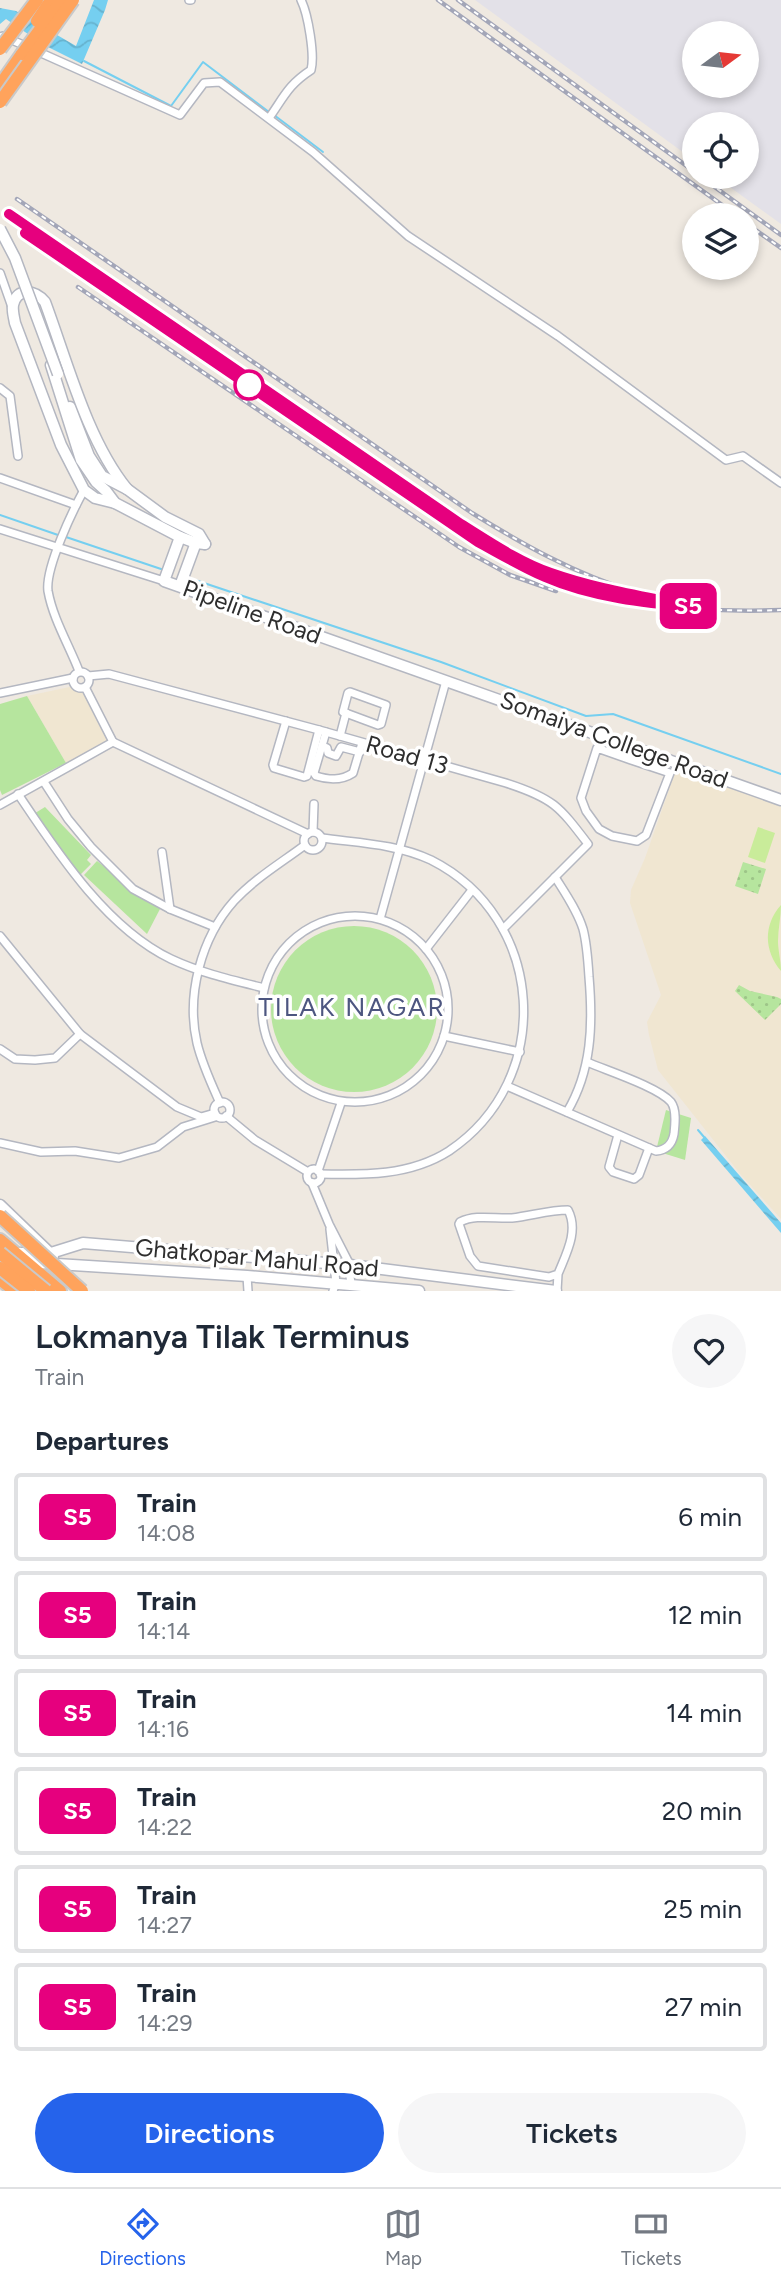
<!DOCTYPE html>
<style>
:root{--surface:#fff;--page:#f6f6f7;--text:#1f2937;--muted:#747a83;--line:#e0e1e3;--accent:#2563eb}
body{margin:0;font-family:Figtree,sans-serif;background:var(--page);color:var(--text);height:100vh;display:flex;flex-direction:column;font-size:26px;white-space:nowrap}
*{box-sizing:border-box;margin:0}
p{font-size:23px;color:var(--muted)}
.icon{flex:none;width:38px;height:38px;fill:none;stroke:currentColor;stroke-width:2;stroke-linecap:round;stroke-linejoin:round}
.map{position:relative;height:1291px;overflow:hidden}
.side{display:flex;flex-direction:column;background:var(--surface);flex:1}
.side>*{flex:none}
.badge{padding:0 14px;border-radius:10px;font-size:24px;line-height:46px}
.needle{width:46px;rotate:75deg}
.controls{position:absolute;left:682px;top:21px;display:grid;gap:14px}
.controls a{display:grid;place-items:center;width:77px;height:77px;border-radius:50%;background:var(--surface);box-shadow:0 4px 10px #0003;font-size:35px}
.map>.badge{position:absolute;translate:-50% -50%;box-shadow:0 0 0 4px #fff}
h2{padding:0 35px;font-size:26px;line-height:63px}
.round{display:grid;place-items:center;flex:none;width:74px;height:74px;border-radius:37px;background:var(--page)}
.headline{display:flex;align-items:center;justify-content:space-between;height:119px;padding:0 35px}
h1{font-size:33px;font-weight:600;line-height:52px}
.button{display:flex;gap:14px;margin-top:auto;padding:14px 35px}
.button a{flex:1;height:80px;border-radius:42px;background:var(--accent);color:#fff;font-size:28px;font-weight:600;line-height:80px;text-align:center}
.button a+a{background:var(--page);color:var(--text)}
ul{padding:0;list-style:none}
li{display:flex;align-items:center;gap:21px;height:88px;margin:0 14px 10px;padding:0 21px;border:4px solid var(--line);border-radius:7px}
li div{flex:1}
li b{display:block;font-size:26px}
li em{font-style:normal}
li .badge{min-width:77px;font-weight:700;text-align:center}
.dock{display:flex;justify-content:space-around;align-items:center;height:98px;border-top:2px solid var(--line);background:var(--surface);font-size:19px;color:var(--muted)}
.dock a{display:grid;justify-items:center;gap:4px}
.dock .active{color:var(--accent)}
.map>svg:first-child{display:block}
</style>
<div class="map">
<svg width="781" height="1291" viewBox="0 0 781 1291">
<defs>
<pattern id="grass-dots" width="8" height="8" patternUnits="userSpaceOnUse" patternTransform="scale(1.75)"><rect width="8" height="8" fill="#b6e59e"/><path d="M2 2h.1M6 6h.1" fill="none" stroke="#9dc588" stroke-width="1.8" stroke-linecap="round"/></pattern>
<pattern id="water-waves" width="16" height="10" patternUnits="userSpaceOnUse" patternTransform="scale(1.75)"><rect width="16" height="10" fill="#75cff0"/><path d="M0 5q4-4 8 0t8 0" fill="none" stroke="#66b2ce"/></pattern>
</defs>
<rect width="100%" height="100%" fill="#efe9e1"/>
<!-- industrial -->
<path fill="#e3e1e8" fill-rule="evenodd" d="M475,0H781V224L716,177H747V124H695V161ZM695,33H747V86H695Z"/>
<!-- education -->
<g fill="#f0e6d1">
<path d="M79,685L107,741L66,763L27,696Z"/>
<path d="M678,764L781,801V1219L741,1175L658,1070L649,1035L647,1022L661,995L630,903L631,890L645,858Z"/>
</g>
<!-- grass -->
<g fill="url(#grass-dots)">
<path d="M743,862L766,869L758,894L735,886Z"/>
<path d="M739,985L750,991L777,997L781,999V1004L765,1020L735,991Z"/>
</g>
<!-- park -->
<g fill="#b6e59e">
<path d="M27,696L66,763L2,795L0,790V704Z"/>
<path d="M45,807L91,855L87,860L91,864L79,876L32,815Z"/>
<path d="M97,861L160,909L147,934L84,875Z"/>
<circle cx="354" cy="1009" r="83"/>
<path d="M666,1110L691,1118L685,1160L656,1151Z"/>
</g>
<!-- pitch -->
<g fill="#c9ec9a">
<path d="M758,827L775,833L765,863L748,857Z"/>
<path d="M781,905C781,917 778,929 778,941C778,951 781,960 781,971C764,951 763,925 781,905Z"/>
</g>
<!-- water -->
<g fill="url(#water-waves)">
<path d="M94,0H108L105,10L82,64L44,45L6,19L0,24V8L16,11L76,46Z"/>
<path d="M705,1136L781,1223V1233L701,1140Z"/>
</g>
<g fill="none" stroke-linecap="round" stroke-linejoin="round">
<!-- stream -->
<g stroke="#75cff0" stroke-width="2">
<path d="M84,61L171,106L203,62L269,112"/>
<path d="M274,115L323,152"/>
<path d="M0,515L58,535"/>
<path d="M63,536L164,570"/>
<path d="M186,577L441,662L586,716L613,714L781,774"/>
<path d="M698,1130L704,1137"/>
</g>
<defs>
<g id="street">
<path d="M189,0H191"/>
<path d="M0,37L3,36L180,115L204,83L220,82L313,152L408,236L558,336L726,460L743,456L781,483"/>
<path d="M269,118C284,97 288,85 311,70C315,55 308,14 301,0"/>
<path d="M0,273L12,307"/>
<path d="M0,388L10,396L18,456"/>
<path d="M0,478L76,505"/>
<path d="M0,529L164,581"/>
<path d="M79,671C69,645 53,619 48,591C45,568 73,510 84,490"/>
<circle cx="81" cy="680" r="8"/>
<path d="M88,676L109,674L319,730L506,783C553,798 559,806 588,844L503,929"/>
<path d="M85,687L113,742"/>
<path d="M350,692L386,705L381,724L378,725L343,712L348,693Z"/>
<path d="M0,693L73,678"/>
<path d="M286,721L273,765L274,768L304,777L307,776L319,730"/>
<path d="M326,732L314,773L316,776C329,780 341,781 353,773L362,743"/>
<path d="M340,736L346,713"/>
<path d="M113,742L308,834"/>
<path d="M322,746L327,748L328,753L336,756L341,747L360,752"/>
<path d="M631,760L670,773L646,835L637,841L612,836L599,829L586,811L581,798L597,748L631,760L635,748"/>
<path d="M44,782L68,819L91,847L133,889L170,909L215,927"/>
<path d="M18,794C57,852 106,928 171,959C201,973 232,980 264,988"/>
<path d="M0,805L113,742"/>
<path d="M313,832L314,804"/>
<circle cx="313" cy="841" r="9"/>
<path d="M162,852L170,909"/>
<path d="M555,877C565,893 577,910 583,929C587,944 588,961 589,977C593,1024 592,1070 567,1112"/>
<circle cx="355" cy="1009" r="93"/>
<path d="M380,919L446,681"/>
<path d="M0,936L80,1034L177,1107L201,1117L215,1113"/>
<path d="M426,949L472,890"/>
<path d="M444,1036L520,1052"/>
<path d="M0,1049L15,1059L35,1060L55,1058L80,1034"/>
<path d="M507,1086L656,1151C666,1150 672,1145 674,1134C675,1125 677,1110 671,1102C658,1087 608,1071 587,1062"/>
<circle cx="222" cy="1110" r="8"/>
<path d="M220,1103C211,1083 202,1064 197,1043C186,995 201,938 234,901C254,879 281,863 305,845"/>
<path d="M226,1116L255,1140L308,1172"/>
<path d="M618,1135L609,1167L613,1172L634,1179L639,1175L649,1148"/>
<path d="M0,1143L41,1152L75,1151L119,1158L157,1147L183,1127L215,1117"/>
<circle cx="314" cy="1176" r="7"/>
<path d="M318,1171L341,1103"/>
<path d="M320,1174C364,1175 410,1176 449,1151C556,1079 546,918 431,860C397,844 358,843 322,838"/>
<path d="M312,1183L329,1224L348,1261L351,1284"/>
<path d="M330,1229L336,1283L333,1291"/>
<path d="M247,1276L248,1291"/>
<path d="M557,1291L558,1274L549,1277L478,1266L470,1256L459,1224L460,1222C476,1214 495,1219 512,1218C531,1216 549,1210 568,1210C579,1231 566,1254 558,1274"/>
</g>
<g id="secondary">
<path d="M51,365L81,460L96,482L106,491L115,503L180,537L196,543L205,544"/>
<path d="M70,407L89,456L102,476L127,489L165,517L199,534L205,544"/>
<path d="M115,503L95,498L84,490L61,445L15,323C14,317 12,311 13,305C17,286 36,291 45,302C67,361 87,440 127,489"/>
<path d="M180,537L164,581L781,800"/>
<path d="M180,586L198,537"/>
<path d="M0,1205L53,1256"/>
<path d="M14,1253H51L83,1243L350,1265L556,1291"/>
<path d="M25,1262L247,1276L419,1291"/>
</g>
<g id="highway">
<path d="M0,85L22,54"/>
<path d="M0,1240L60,1291"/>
<path d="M0,1279L15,1291"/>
</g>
</defs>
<!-- street casing -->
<use href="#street" stroke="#b4b7c1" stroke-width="10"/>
<!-- secondary casing -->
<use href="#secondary" stroke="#b4b7c1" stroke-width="13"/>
<!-- highway casing -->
<use href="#highway" stroke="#c9c9c9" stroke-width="16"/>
<!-- street -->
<use href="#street" stroke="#fff" stroke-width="7"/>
<!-- secondary -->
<use href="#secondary" stroke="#fff" stroke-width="10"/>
<!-- highway -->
<use href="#highway" stroke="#ffa35c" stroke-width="12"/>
<defs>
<g id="rail">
<path d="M438,0L736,215"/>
<path d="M458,0L695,172"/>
<path d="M701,177L781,235"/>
<path d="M17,199L472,513C524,545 575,574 635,592"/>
<path d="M9,214L38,234"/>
<path d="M747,224L781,248"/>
<path d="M25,233L478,542C501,555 524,570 549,579C622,605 704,613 781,610"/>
<path d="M78,287L459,547L510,575L556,591"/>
</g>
</defs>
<!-- rail casing -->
<use href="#rail" stroke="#a3a6b8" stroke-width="4.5"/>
<!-- rail -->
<use href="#rail" stroke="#fff" stroke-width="2" stroke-dasharray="5" stroke-linecap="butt"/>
<defs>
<path id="secondary-bridge" d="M0,229L15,258L58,374"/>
<g id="highway-bridge">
<path d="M37,21L51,0"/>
<path d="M0,49L37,0"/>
<path d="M22,54L62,0"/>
<path d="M0,102L73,0"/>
<path d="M0,1216L82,1291"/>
<path d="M0,1253L46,1291"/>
<path d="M0,1268L29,1291"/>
</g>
</defs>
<!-- secondary-bridge casing -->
<use href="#secondary-bridge" stroke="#b4b7c1" stroke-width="13" stroke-linecap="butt"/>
<!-- highway-bridge casing -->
<use href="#highway-bridge" stroke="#c9c9c9" stroke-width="16" stroke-linecap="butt"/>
<!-- secondary-bridge -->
<use href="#secondary-bridge" stroke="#fff" stroke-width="10"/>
<!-- highway-bridge -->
<use href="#highway-bridge" stroke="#ffa35c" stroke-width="12"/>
</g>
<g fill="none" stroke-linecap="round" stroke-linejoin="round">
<defs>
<path id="line" d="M9,214L461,524C490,542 519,562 551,573C599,590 649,597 699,608C647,603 593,598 545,577C522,567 500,554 478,542L25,233"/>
</defs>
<!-- line casing -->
<use href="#line" stroke="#fff" stroke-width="16"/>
<!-- line -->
<use href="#line" stroke="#e6007e" stroke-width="10"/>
</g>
<!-- markers -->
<circle fill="#fff" stroke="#e6007e" stroke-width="3.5" cx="249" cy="385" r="14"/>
<g text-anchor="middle" stroke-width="7" stroke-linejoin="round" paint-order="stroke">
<!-- street labels -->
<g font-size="24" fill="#2e2e2e" stroke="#fff">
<text transform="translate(252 612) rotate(20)" y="8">Pipeline Road</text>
<text transform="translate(614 740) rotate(20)" y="8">Somaiya College Road</text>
<text transform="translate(407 755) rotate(16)" y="8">Road 13</text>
<text transform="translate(257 1258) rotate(5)" y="8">Ghatkopar Mahul Road</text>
</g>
<!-- neighbourhood labels -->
<g font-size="26" letter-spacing="2" fill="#4d5680" stroke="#fff">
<text x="352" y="1016">TILAK NAGAR</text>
</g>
</g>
</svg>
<div class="controls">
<a><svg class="needle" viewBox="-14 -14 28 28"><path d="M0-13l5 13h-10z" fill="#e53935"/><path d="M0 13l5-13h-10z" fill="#747a83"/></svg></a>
<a><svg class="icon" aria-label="locate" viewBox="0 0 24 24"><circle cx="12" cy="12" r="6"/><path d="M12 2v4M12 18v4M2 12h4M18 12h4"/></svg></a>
<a><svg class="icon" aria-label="layers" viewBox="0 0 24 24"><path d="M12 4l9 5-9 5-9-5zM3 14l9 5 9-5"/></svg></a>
</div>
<b class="badge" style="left:688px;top:606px;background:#e6007e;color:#fff">S5</b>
</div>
<section class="side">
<div class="headline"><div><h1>Lokmanya Tilak Terminus</h1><p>Train</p></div><a class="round"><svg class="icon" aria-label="heart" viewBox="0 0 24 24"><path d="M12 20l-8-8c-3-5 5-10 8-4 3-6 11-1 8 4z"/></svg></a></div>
<h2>Departures</h2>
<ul>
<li><span class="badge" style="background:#e6007e;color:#fff">S5</span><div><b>Train</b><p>14:08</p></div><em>6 min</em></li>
<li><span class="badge" style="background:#e6007e;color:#fff">S5</span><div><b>Train</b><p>14:14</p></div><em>12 min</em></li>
<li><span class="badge" style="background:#e6007e;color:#fff">S5</span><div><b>Train</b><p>14:16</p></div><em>14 min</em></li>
<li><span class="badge" style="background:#e6007e;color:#fff">S5</span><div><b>Train</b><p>14:22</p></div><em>20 min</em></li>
<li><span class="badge" style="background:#e6007e;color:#fff">S5</span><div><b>Train</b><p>14:27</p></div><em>25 min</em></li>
<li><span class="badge" style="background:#e6007e;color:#fff">S5</span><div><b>Train</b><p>14:29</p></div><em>27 min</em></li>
</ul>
<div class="button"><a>Directions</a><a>Tickets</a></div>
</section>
<nav class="dock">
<a class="active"><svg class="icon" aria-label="directions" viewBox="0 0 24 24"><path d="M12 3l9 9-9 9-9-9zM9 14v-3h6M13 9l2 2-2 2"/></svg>Directions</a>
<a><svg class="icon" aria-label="map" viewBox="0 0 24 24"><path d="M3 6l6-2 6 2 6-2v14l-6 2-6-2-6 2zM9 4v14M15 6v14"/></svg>Map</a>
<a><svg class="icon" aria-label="tickets" viewBox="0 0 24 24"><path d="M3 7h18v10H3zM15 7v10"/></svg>Tickets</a>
</nav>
